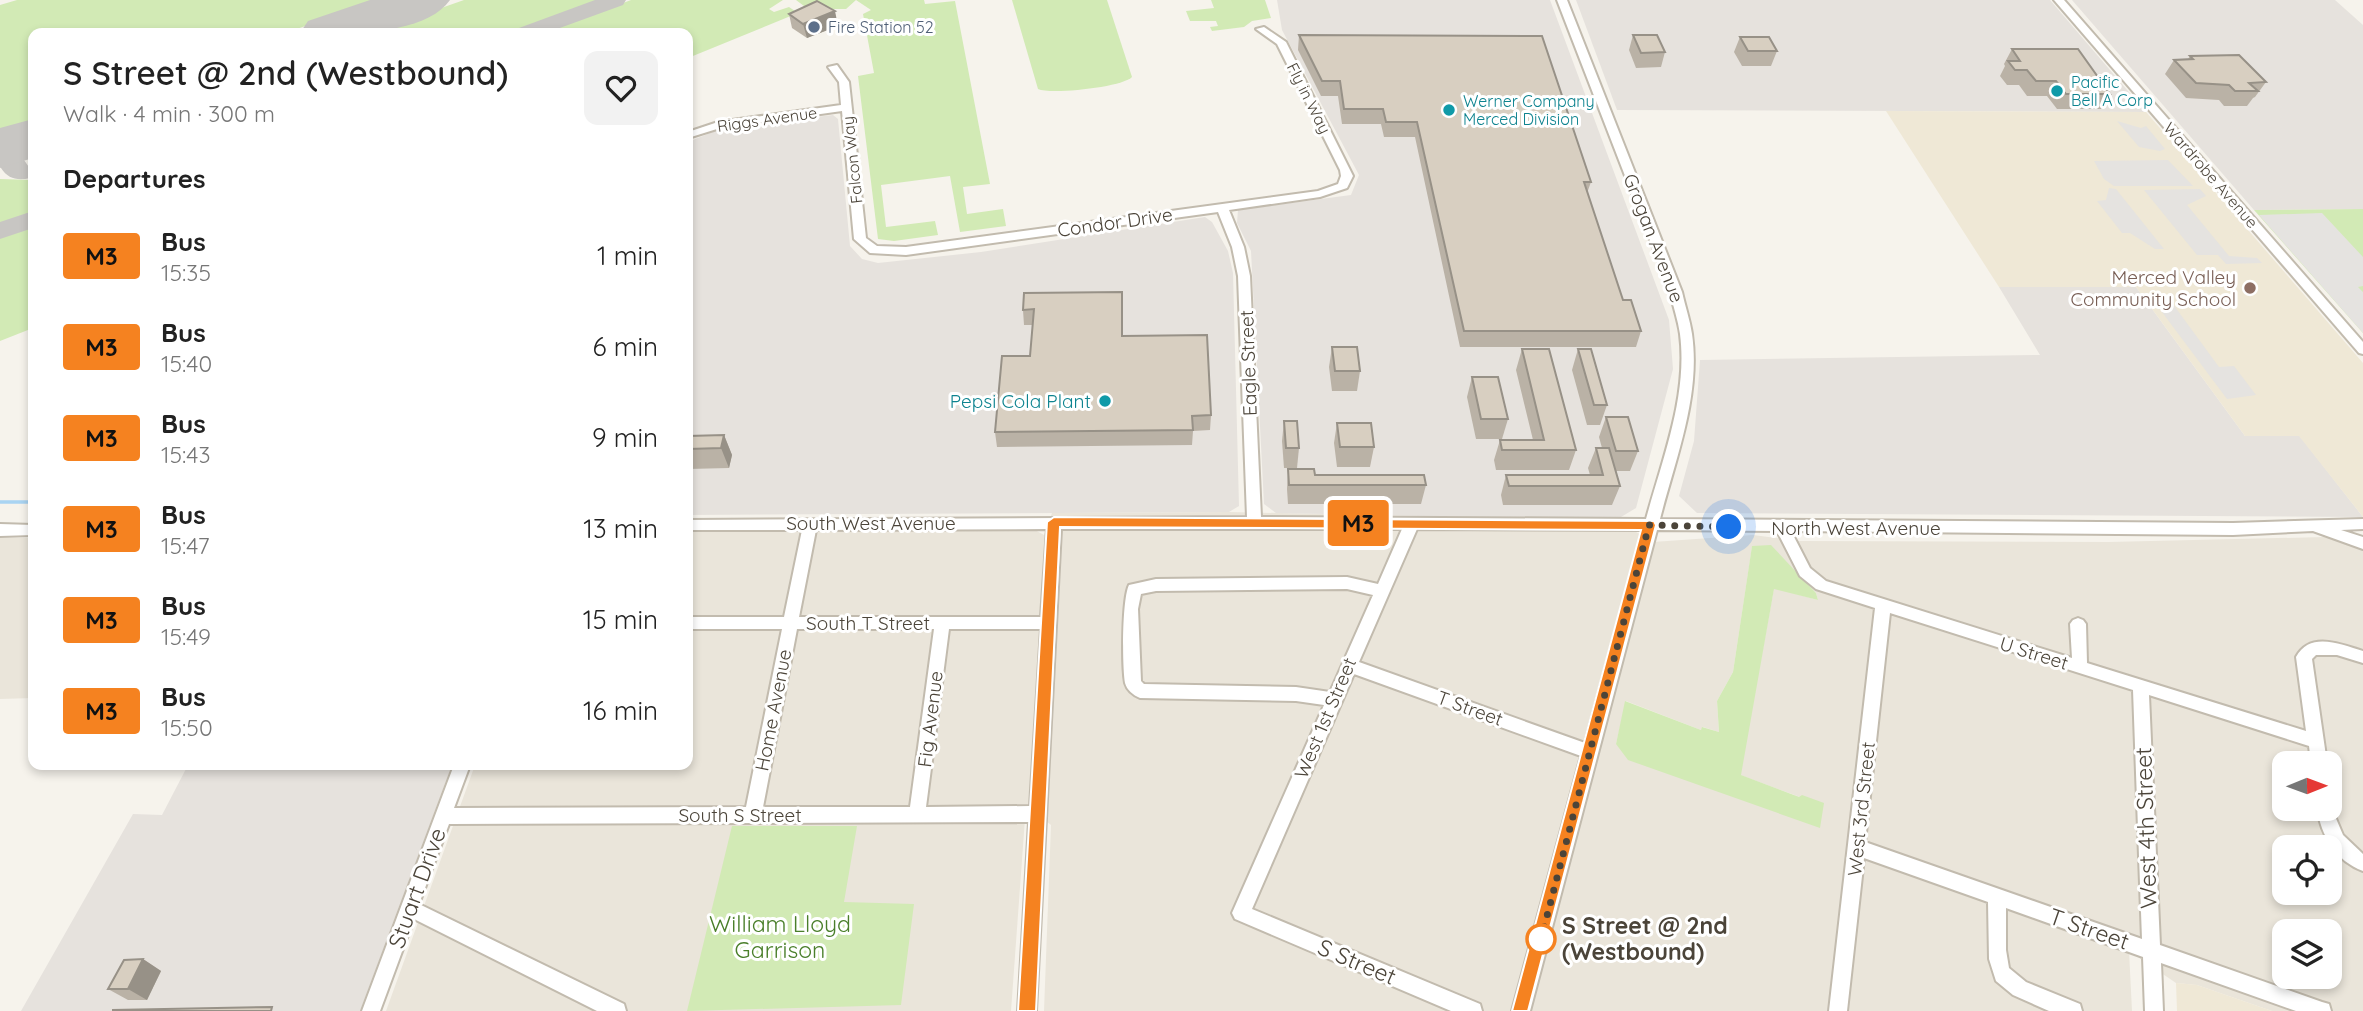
<!DOCTYPE html>
<meta charset="utf-8">
<style>
:root{--surface:#fff;--page:#f2f2f2;--text:#222;--muted:#767676}
body{margin:0;font-family:Quicksand,sans-serif;background:var(--page);color:var(--text);height:100vh;display:flex;flex-direction:column;font-size:26px;white-space:nowrap}
*{box-sizing:border-box;margin:0}
p{font-size:23px;color:var(--muted)}
.icon{flex:none;width:38px;height:38px;fill:none;stroke:currentColor;stroke-width:2;stroke-linecap:round;stroke-linejoin:round}
.map{position:relative;flex:1;overflow:hidden}
.sheet{position:absolute;left:28px;top:28px;width:665px;height:742px;display:flex;flex-direction:column;background:var(--surface);border-radius:14px;box-shadow:0 4px 10px #0003}
.sheet>*{flex:none}
.badge{padding:0 14px;border-radius:5px;font-size:24px;line-height:46px}
.needle{width:46px;rotate:89deg}
.fabs{position:absolute;left:2272px;top:751px;display:grid;gap:14px}
.fabs a{display:grid;place-items:center;width:70px;height:70px;border-radius:14px;background:var(--surface);box-shadow:0 4px 10px #0003;font-size:35px}
.you{position:absolute;width:35px;height:35px;margin:-18px;border:5px solid #fff;border-radius:50%;background:#1a73e8;box-shadow:0 0 0 10px #1a73e833}
.map>.badge{position:absolute;translate:-50% -50%;box-shadow:0 0 0 4px #fff}
h2{padding:0 35px;font-size:26px;line-height:63px}
.round{display:grid;place-items:center;flex:none;width:74px;height:74px;border-radius:14px;background:var(--page)}
.headline{display:flex;align-items:center;justify-content:space-between;height:119px;padding:0 35px}
h1{font-size:33px;font-weight:600;line-height:52px}
ul{padding:0;list-style:none}
li{display:flex;align-items:center;gap:21px;height:91px;padding:0 35px}
li div{flex:1}
li b{display:block;font-size:26px}
li em{font-style:normal}
li .badge{min-width:77px;font-weight:700;text-align:center}
.map>svg:first-child{display:block}
</style>
<div class="map">
<svg width="2363" height="1011" viewBox="0 0 2363 1011">
<rect width="100%" height="100%" fill="#f6f3ec"/>
<!-- residential -->
<g fill="#eae5da" fill-rule="evenodd">
<path d="M1229,512L1616,520L1653,542L1753,535L1800,541L2109,542L2324,537L2363,547V1011H2272L2197,985L2176,983L2129,951L2132,1011H1044L1051,825L1026,805L1011,1011H386L475,765H688V532L1035,530L1044,535L1052,513ZM1771,546L1816,593L1818,600L1774,588L1740,775L1800,797L1616,744L1626,701L1701,730L1703,727L1719,732L1717,701L1733,672L1752,547ZM2284,763H2329V808H2284ZM2284,847H2329V892H2284ZM2284,931H2329V976H2284Z"/>
<path d="M0,538H33V698L0,699Z"/>
</g>
<!-- industrial -->
<g fill="#e6e2dd">
<path d="M1277,0H1550L1669,320L1673,369L1636,508L1616,520L1276,513L1264,504L1251,251L1237,223L1238,210L1351,195L1359,175L1282,30Z"/>
<path d="M1576,0H2050L2146,112L1617,110Z"/>
<path d="M2072,0H2335L2363,25V209L2254,210Z"/>
<path d="M833,115L838,119L850,246L862,259L878,263L981,252L1205,217L1212,222L1228,251L1233,273L1239,506L1229,512L688,515V142L725,127Z"/>
<path d="M1999,287H2136L2245,436L2299,435L2363,517L1697,513L1679,496L1694,441L1700,360L2040,355Z"/>
<path d="M188,765H452L360,1011H21L133,814L162,815Z"/>
</g>
<!-- education -->
<g fill="#efe8d6">
<path d="M1886,111L2146,112L2363,363V517L2299,436H2245L2136,287H1999Z"/>
<path d="M2176,983L2197,985L2272,1011H2177Z"/>
</g>
<!-- green -->
<g fill="#d2eab5">
<path d="M17,0H381L285,33H33V121L0,132V5Z"/>
<path d="M464,0H600L511,33H370Z"/>
<path d="M631,0H783L769,9L774,12L789,7L798,13L688,58V33H544Z"/>
<path d="M796,0H924L925,4L955,1L990,184L963,187L967,214L1003,209L1006,226L960,232L950,176L881,185L886,227L935,221L938,235L894,241L878,239L858,76L874,73L863,14L871,10L856,0L846,9H808Z"/>
<path d="M1012,0H1107L1132,77C1123,87 1051,95 1038,89Z"/>
<path d="M1211,0H1265L1271,18L1252,21L1244,27L1212,31L1210,27L1218,26L1216,21H1190L1186,11L1214,8Z"/>
<path d="M0,179L33,180V212L0,224Z"/>
<path d="M2363,209V333L2254,210Z"/>
<path d="M33,226V328L0,341V238Z"/>
<path d="M1771,545L1816,593L1818,600L1774,589L1741,775L1799,797L1802,795L1824,803L1820,828L1628,760L1616,744L1625,701L1701,730L1702,727L1719,732L1717,701L1733,672L1752,546Z"/>
<path d="M732,826H857L844,902L914,904L901,1005L687,1011Z"/>
</g>
<!-- parking -->
<g fill="#e5e3e0">
<path d="M2117,121L2141,128L2146,126L2165,149L2160,151L2139,147Z"/>
<path d="M2168,160L2193,186H2114L2104,179L2094,161Z"/>
<path d="M2109,188L2116,189L2164,249H2155L2130,233H2122L2097,201L2106,200Z"/>
<path d="M2200,189L2206,196L2187,205L2229,256L2257,258L2262,263L2226,264L2218,255H2197L2144,190Z"/>
<path d="M2322,213L2363,257V286L2358,287L2363,292V333L2259,215Z"/>
<path d="M2150,296H2167L2219,367L2234,366L2256,395L2227,399Z"/>
</g>
<g fill="none" stroke-linecap="round" stroke-linejoin="round">
<!-- stream -->
<path stroke="#a9d4f2" stroke-width="3.5" d="M0,502H33"/>
<!-- taxiway -->
<g fill="#c8c6c3" fill-rule="evenodd">
<path d="M595,0H626L623,5L546,33H516L519,28Z"/>
<path d="M348,19L356,21L359,26L356,31L324,33L327,28Z"/>
<path d="M33,132V152L24,160L33,173L30,178C18,181 8,179 1,168L0,158L24,134Z"/>
<path d="M33,211V228L0,239V222Z"/>
</g>
<!-- runway -->
<g fill="#c8c6c3" fill-rule="evenodd">
<path d="M370,0H450C425,36 341,35 300,33L308,21Z"/>
<path d="M33,119V158L0,168V128Z"/>
</g>
<defs>
<g id="street">
<path d="M1557,0H1567L1682,292C1685,306 1690,320 1692,334C1701,396 1675,460 1660,519L2233,523L2363,519V529L2341,530L2363,537V549L2313,531L2233,535L1791,531L1810,568L1826,581L2072,658L2070,624L2073,620L2078,618L2083,620L2086,624L2087,663L2306,731L2296,657C2310,631 2340,644 2363,651V663L2337,655H2316L2312,659L2327,763H2311L2309,746L2149,695L2160,945L2322,1002L2329,1004L2331,1011H2296L2161,963L2163,1011H2145L2143,957L2006,908V950L2009,968L2026,982L2080,1004L2082,1011H2049L2013,995L1996,981L1989,959L1988,902L1864,858L1847,1011H1829L1875,608L1816,589L1800,576L1777,531L1657,530L1530,1011H1512L1581,756L1354,674L1252,909L1480,1004L1482,1011H1451L1235,919L1232,913L1324,705L1296,701L1140,698C1133,695 1127,690 1125,683C1122,666 1122,599 1129,585L1156,579L1347,577L1378,584L1402,529H1061L1036,1011H1018L1029,822L449,824L419,904L624,1004L626,1011H597L414,919L380,1011H362L454,765H470L454,808L746,807L782,629H688V617H784L802,530H688V520L1247,517L1238,276L1232,247L1218,212L906,255L870,253L854,239L842,111L720,128L688,138V132L718,122L841,105L839,82L828,67L837,65L849,82L866,238L877,246L906,247L1318,191L1338,184L1341,176L1340,170L1277,44L1256,29L1264,27L1286,42L1353,176L1347,188L1320,197L1229,210L1244,247L1250,276L1261,517L1646,519C1662,460 1688,396 1680,334C1678,320 1673,306 1670,292ZM1047,529L1041,617H799L816,530ZM1417,529L1643,530L1585,743L1359,662ZM1347,589L1373,595L1330,692L1296,687L1144,684L1141,681L1138,609L1141,594L1156,591ZM1890,613L2133,690L2142,939L1865,842ZM797,629H934L910,807H763ZM949,629H1041L1030,806L926,807Z"/>
<path d="M2054,0H2064L2363,342V354L2359,353Z"/>
<path d="M0,524L33,525V535L0,536Z"/>
<path d="M2329,802L2343,835L2363,854V871C2336,861 2321,836 2317,808H2329Z"/>
</g>
</defs>
<!-- street casing -->
<use href="#street" stroke="#c2bbae" stroke-width="4"/>
<!-- street -->
<use href="#street" fill="#fff" fill-rule="evenodd"/>
</g>
<!-- wall -->
<g fill="#bab2a6">
<path d="M789,14L838,26L807,38L792,28Z"/>
<path d="M1299,35L1591,182L1587,193L1623,300L1641,331L1636,347H1460L1415,137H1384L1381,124H1342L1338,96H1321L1298,50Z"/>
<path d="M1633,35L1665,52L1661,67L1636,68L1629,50Z"/>
<path d="M1740,37L1777,51L1771,66H1742L1734,52Z"/>
<path d="M2012,49L2110,94L2101,109H2057L2047,96H2027L2019,85H2007L2000,76L2005,66L2004,64Z"/>
<path d="M2190,56L2266,82L2255,97L2253,98L2247,106H2224L2219,100L2186,98L2165,74L2174,60L2188,59Z"/>
<path d="M1123,307V336L1211,415L1210,430L1193,431L1192,445L997,447L995,432L1030,356L1033,325H1024L1023,310Z"/>
<path d="M1332,347L1360,371L1357,391H1332L1329,367Z"/>
<path d="M1522,349L1576,450L1569,470H1496L1494,460L1500,440H1533L1516,370Z"/>
<path d="M1578,349L1607,405L1600,425H1587L1572,370Z"/>
<path d="M1472,377L1508,419L1502,439H1476L1467,397Z"/>
<path d="M1606,417L1638,451L1630,471H1616L1620,486L1612,505H1503L1501,495L1506,475H1590L1588,468L1596,448H1602L1599,437Z"/>
<path d="M1284,421L1299,448L1297,468H1284L1282,441Z"/>
<path d="M1337,423L1374,447L1370,467H1337L1334,443Z"/>
<path d="M724,435L732,455L729,468L688,469V436Z"/>
<path d="M1288,469L1315,475L1426,485L1421,504H1288L1287,489Z"/>
<path d="M143,959L161,971L147,1000H128L108,989Z"/>
</g>
<!-- shaded-wall -->
<g fill="#979187">
<path d="M835,11L838,26L807,38L803,24Z"/>
<path d="M724,435L732,455L729,468L721,448Z"/>
<path d="M143,959L161,971L147,1000L128,989Z"/>
</g>
<!-- building -->
<g fill="#d8cfc1" stroke="#979187" stroke-width="2">
<path d="M817,1L835,11L803,24L789,14Z"/>
<path d="M1299,35L1542,36L1591,182H1584L1623,300H1631L1641,331H1464L1417,122H1386L1383,109H1344L1340,81H1322Z"/>
<path d="M1633,35H1657L1665,52L1641,53Z"/>
<path d="M1740,37H1769L1777,51H1748Z"/>
<path d="M2012,49H2078L2110,94H2066L2056,81H2036L2027,70H2015L2008,61H2020Z"/>
<path d="M2239,55L2266,82L2249,83L2258,91H2235L2229,85L2196,83L2174,60L2193,59L2190,56Z"/>
<path d="M1122,292V336L1207,335L1211,415L1192,416L1193,430L995,432L1002,356H1030L1034,309L1023,310L1024,293Z"/>
<path d="M1332,347H1357L1360,371H1335Z"/>
<path d="M1522,349H1549L1576,450H1502L1500,440H1544Z"/>
<path d="M1578,349H1591L1607,405H1594Z"/>
<path d="M1472,377H1498L1508,419H1481Z"/>
<path d="M1606,417H1628L1638,451H1616Z"/>
<path d="M1284,421H1297L1299,448H1286Z"/>
<path d="M1337,423H1371L1374,447H1340Z"/>
<path d="M724,435L721,448L688,449V436Z"/>
<path d="M1596,448H1609L1620,486H1509L1506,475H1603Z"/>
<path d="M1288,469H1314L1315,475H1424L1426,485H1289Z"/>
<path d="M143,959L128,989H108L124,960Z"/>
<path d="M272,1007L271,1011H113V1010Z"/>
</g>
<!-- line -->
<path fill="#f58220" stroke="#fff" stroke-width="2" d="M1054,517L1654,521L1656,525L1528,1011H1512L1641,530L1060,527L1036,1011H1018L1047,522Z"/>
<g fill="none" stroke-linecap="round" stroke-linejoin="round">
<!-- walk -->
<path stroke="#4b4439" stroke-width="7" stroke-dasharray="0 12.6" d="M1541,939L1649,525L1729,527"/>
</g>
<!-- markers -->
<circle fill="#5c6f8a" stroke="#fff" stroke-width="2.5" cx="814" cy="27" r="7"/>
<g fill="#0f9aa8" stroke="#fff" stroke-width="2.5">
<circle cx="2057" cy="91" r="7"/>
<circle cx="1449" cy="110" r="7"/>
<circle cx="1105" cy="401" r="7"/>
</g>
<circle fill="#8d6e63" stroke="#fff" stroke-width="2.5" cx="2250" cy="288" r="7"/>
<circle fill="#fff" stroke="#f58220" stroke-width="3.5" cx="1541" cy="939" r="14"/>
<g text-anchor="middle" stroke-width="6" stroke-linejoin="round" paint-order="stroke">
<!-- far-service labels -->
<g font-size="16" fill="#4e5e75" stroke="#fff" text-anchor="start">
<text x="828" y="33">Fire Station 52</text>
</g>
<!-- far-culture labels -->
<g font-size="16" fill="#0d838f" stroke="#fff" text-anchor="start">
<text x="2071" y="88">Pacific<tspan x="2071" dy="18">Bell A Corp</tspan></text>
<text x="1463" y="107">Werner Company<tspan x="1463" dy="18">Merced Division</tspan></text>
</g>
<!-- far-street labels -->
<g font-size="16" fill="#4b4439" stroke="#fff">
<text transform="translate(1309 98) rotate(63)" y="6">Fly in Way</text>
<text transform="translate(767 119) rotate(-8)" y="6">Riggs Avenue</text>
<text transform="translate(852 160) rotate(-96)" y="6">Falcon Way</text>
<text transform="translate(2211 175) rotate(49)" y="6">Wardrobe Avenue</text>
</g>
<!-- street labels -->
<g font-size="19" fill="#4b4439" stroke="#fff">
<text transform="translate(1115 222) rotate(-8)" y="7">Condor Drive</text>
<text transform="translate(1654 238) rotate(69)" y="7">Grogan Avenue</text>
<text transform="translate(1248 363) rotate(-92)" y="7">Eagle Street</text>
<text x="871" y="530">South West Avenue</text>
<text x="1856" y="535">North West Avenue</text>
<text x="868" y="630">South T Street</text>
<text transform="translate(2034 653) rotate(17)" y="7">U Street</text>
<text transform="translate(1470 708) rotate(20)" y="7">T Street</text>
<text transform="translate(773 710) rotate(-79)" y="7">Home Avenue</text>
<text transform="translate(1325 718) rotate(-67)" y="7">West 1st Street</text>
<text transform="translate(930 719) rotate(-83)" y="7">Fig Avenue</text>
<text transform="translate(1861 809) rotate(-84)" y="7">West 3rd Street</text>
<text x="740" y="822">South S Street</text>
</g>
<!-- education labels -->
<g font-size="19" fill="#785e54" stroke="#fff" text-anchor="end">
<text x="2236" y="284">Merced Valley<tspan x="2236" dy="22">Community School</tspan></text>
</g>
<!-- culture labels -->
<g font-size="19" fill="#0d838f" stroke="#fff" text-anchor="end">
<text x="1091" y="408">Pepsi Cola Plant</text>
</g>
<!-- near-street labels -->
<g font-size="23" fill="#4b4439" stroke="#fff">
<text transform="translate(2146 828) rotate(-92)" y="8">West 4th Street</text>
<text transform="translate(417 888) rotate(-70)" y="8">Stuart Drive</text>
<text transform="translate(2089 929) rotate(19)" y="8">T Street</text>
<text transform="translate(1357 962) rotate(23)" y="8">S Street</text>
</g>
<!-- near-park labels -->
<g font-size="23" fill="#4a7f2a" stroke="#fff">
<text x="780" y="932">William Lloyd<tspan x="780" dy="26">Garrison</tspan></text>
</g>
<!-- near-stop labels -->
<g font-size="23" font-weight="bold" fill="#4b4439" stroke="#fff" text-anchor="start">
<text x="1562" y="934">S Street @ 2nd<tspan x="1562" dy="26">(Westbound)</tspan></text>
</g>
</g>
</svg>
<div class="fabs">
<a><svg class="needle" viewBox="-14 -14 28 28"><path d="M0-13l5 13h-10z" fill="#e53935"/><path d="M0 13l5-13h-10z" fill="#767676"/></svg></a>
<a><svg class="icon" aria-label="locate" viewBox="0 0 24 24"><circle cx="12" cy="12" r="6"/><path d="M12 2v4M12 18v4M2 12h4M18 12h4"/></svg></a>
<a><svg class="icon" aria-label="layers" viewBox="0 0 24 24"><path d="M12 4l9 5-9 5-9-5zM3 14l9 5 9-5"/></svg></a>
</div>
<div class="you" style="left:1729px;top:527px"></div>
<b class="badge" style="left:1358px;top:523px;background:#f58220;color:#111">M3</b>
<section class="sheet">
<div class="headline"><div><h1>S Street @ 2nd (Westbound)</h1><p>Walk · 4 min · 300 m</p></div><a class="round"><svg class="icon" aria-label="heart" viewBox="0 0 24 24"><path d="M12 20l-8-8c-3-5 5-10 8-4 3-6 11-1 8 4z"/></svg></a></div>
<h2>Departures</h2>
<ul>
<li><span class="badge" style="background:#f58220;color:#111">M3</span><div><b>Bus</b><p>15:35</p></div><em>1 min</em></li>
<li><span class="badge" style="background:#f58220;color:#111">M3</span><div><b>Bus</b><p>15:40</p></div><em>6 min</em></li>
<li><span class="badge" style="background:#f58220;color:#111">M3</span><div><b>Bus</b><p>15:43</p></div><em>9 min</em></li>
<li><span class="badge" style="background:#f58220;color:#111">M3</span><div><b>Bus</b><p>15:47</p></div><em>13 min</em></li>
<li><span class="badge" style="background:#f58220;color:#111">M3</span><div><b>Bus</b><p>15:49</p></div><em>15 min</em></li>
<li><span class="badge" style="background:#f58220;color:#111">M3</span><div><b>Bus</b><p>15:50</p></div><em>16 min</em></li>
</ul>
</section>
</div>
